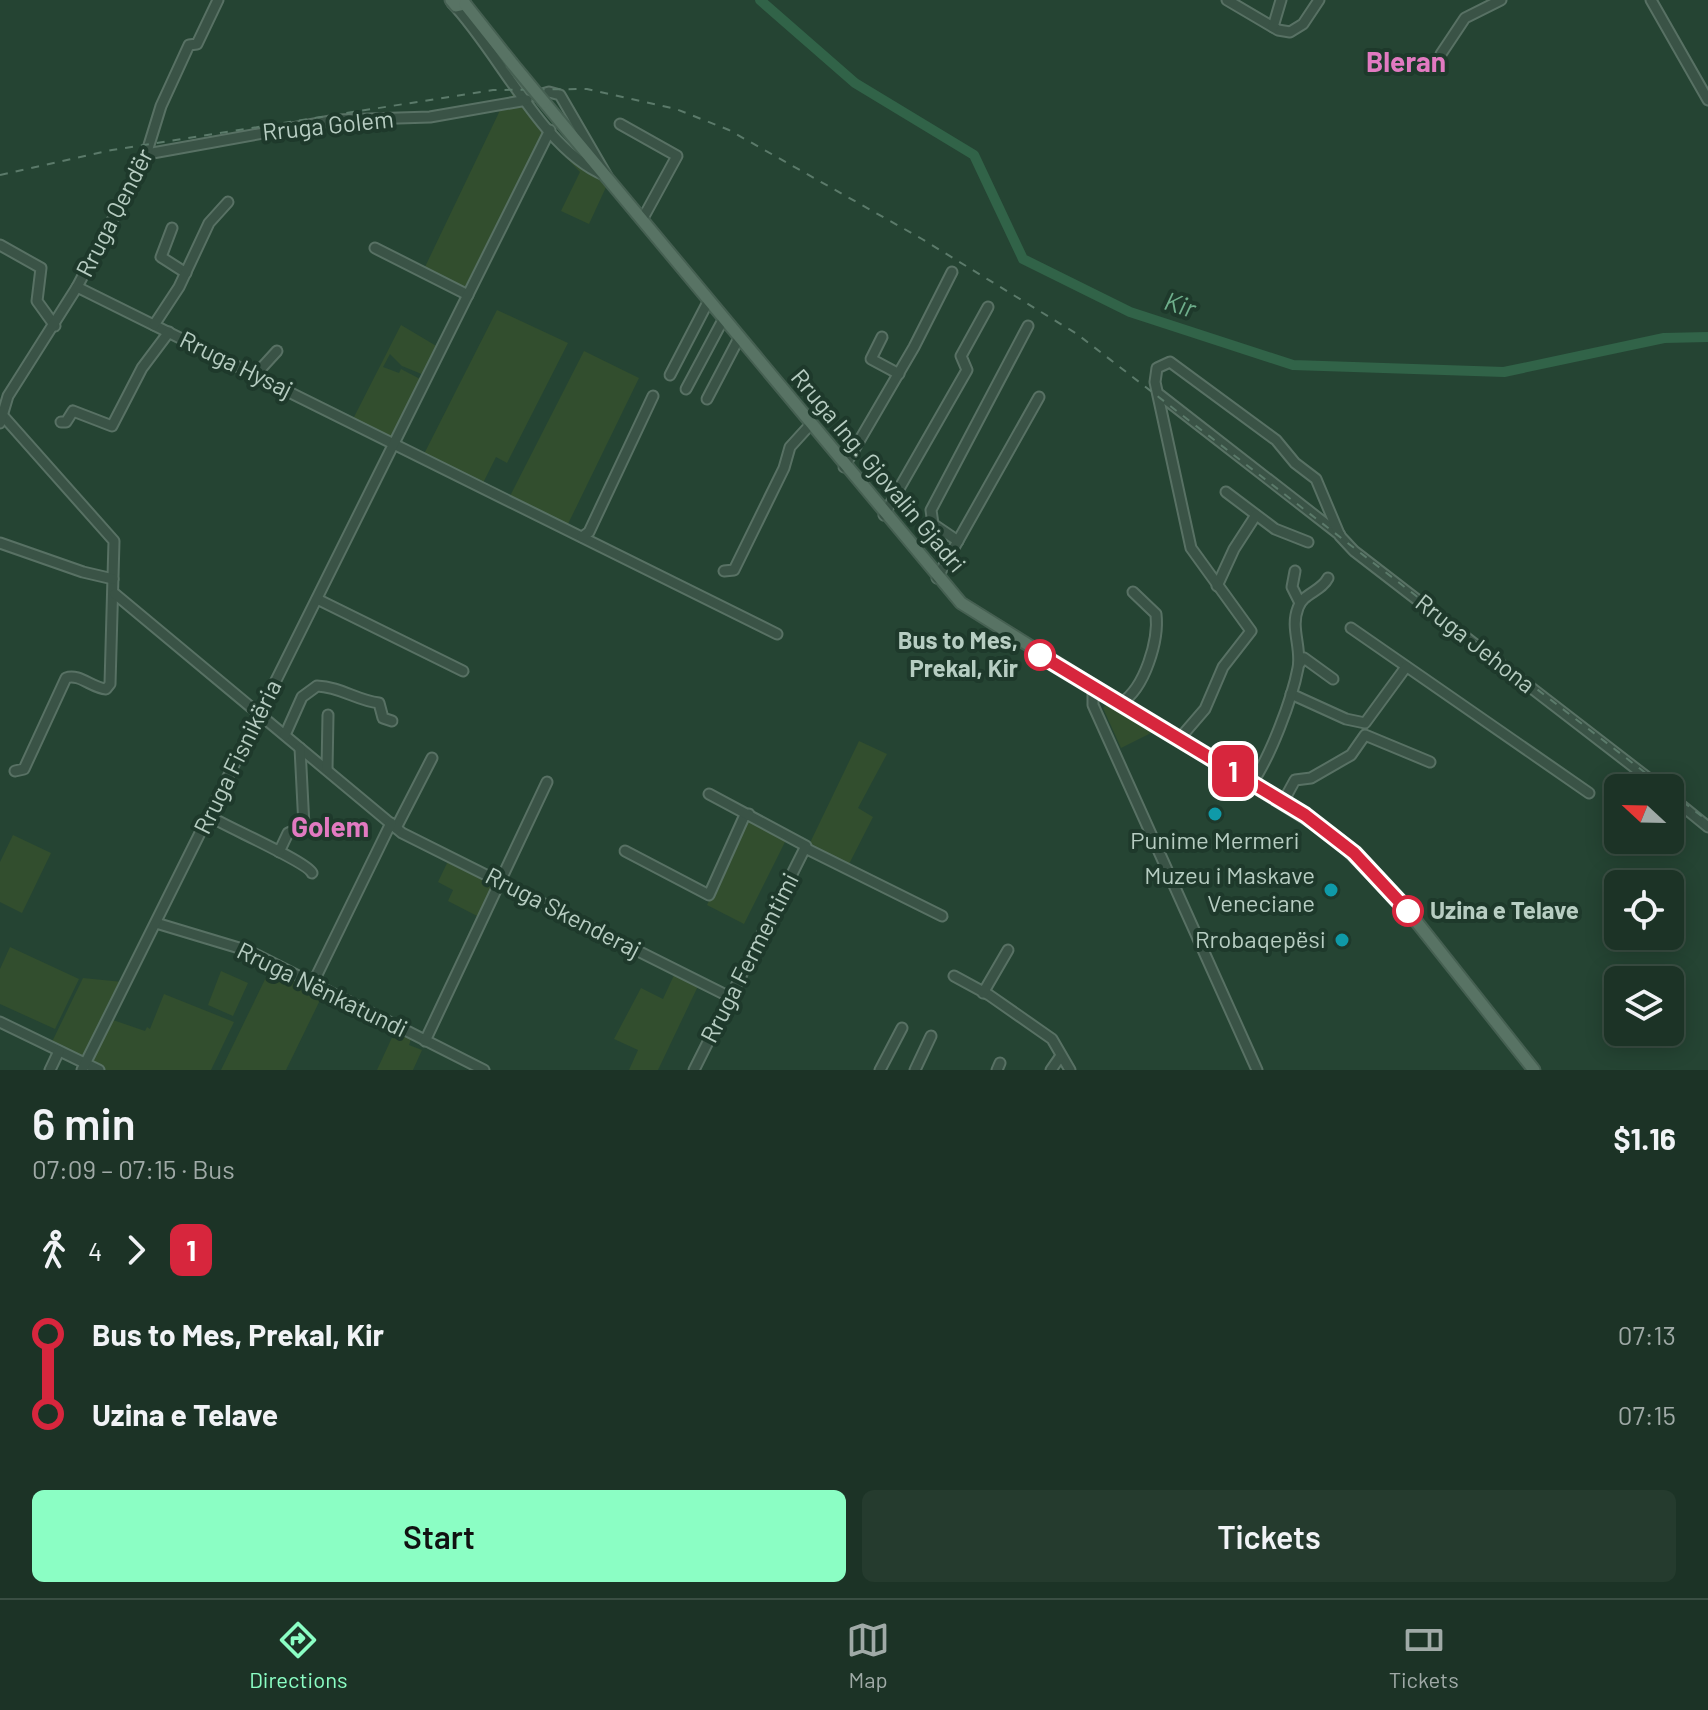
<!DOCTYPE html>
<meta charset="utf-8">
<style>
:root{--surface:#1c3326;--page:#253b2e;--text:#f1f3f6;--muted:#a0aaa7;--line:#3a4e43;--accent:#8bfec4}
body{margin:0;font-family:Barlow,sans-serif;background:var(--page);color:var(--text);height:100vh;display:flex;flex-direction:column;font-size:30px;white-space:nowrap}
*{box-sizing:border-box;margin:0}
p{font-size:26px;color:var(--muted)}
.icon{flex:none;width:44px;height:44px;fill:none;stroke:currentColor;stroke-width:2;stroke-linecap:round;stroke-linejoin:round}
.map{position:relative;height:1070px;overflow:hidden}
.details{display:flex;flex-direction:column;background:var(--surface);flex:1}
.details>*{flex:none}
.badge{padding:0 16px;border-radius:12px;font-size:28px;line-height:52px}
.needle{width:52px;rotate:292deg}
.controls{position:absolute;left:1604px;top:774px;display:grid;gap:16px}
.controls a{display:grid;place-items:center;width:80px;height:80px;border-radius:12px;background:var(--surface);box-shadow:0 4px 20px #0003,0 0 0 2px var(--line);font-size:40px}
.map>.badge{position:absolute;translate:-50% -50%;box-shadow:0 0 0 4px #fff}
.legs{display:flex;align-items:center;gap:12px;height:88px;padding:0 32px;font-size:26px}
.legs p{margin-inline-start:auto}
.summary{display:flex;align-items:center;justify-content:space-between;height:136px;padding:0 32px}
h1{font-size:44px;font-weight:600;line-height:60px}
.action{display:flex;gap:16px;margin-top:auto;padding:16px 32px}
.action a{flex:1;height:92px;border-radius:12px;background:var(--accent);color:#111;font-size:32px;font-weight:600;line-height:92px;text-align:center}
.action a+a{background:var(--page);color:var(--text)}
ul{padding:0 32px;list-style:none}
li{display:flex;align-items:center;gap:28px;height:80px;font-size:30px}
li i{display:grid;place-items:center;width:12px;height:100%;margin:0 10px;background:currentColor}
li i::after{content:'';width:20px;height:20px;margin:-10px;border:6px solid;border-radius:50%;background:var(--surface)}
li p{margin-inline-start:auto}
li:first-child i{background:linear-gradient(#0000 50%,currentColor 0)}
li:last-child i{background:linear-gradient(currentColor 50%,#0000 0)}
.menu{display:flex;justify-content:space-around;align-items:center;height:112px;border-top:2px solid var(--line);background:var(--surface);font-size:22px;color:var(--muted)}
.menu a{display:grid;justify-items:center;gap:4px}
.menu .active{color:var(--accent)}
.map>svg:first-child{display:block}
</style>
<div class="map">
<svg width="1708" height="1070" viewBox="0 0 1708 1070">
<rect width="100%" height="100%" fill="#254433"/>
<!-- green -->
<g fill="#324e2e">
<path d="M518,91L545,132L464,289L424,269L504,102Z"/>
<path d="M552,138L607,185L589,224L561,211L580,172L550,141Z"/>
<path d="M497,310L568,343L507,463L496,457L482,485L423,456Z"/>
<path d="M401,325L438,347L424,375L402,366L390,354L383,367L399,373L401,369L422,380L391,439L353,419Z"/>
<path d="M584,351L639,378L567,526L509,498Z"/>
<path d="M1108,703L1153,730V732L1121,748L1103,708Z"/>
<path d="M859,741L887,754L858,808L873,817L848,866L808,847Z"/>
<path d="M748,817L788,836L744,924L707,905Z"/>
<path d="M13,835L51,853L22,913L0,902V862Z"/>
<path d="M449,859L498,884L481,918L448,901L453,890L438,882Z"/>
<path d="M10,947L79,979L55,1029L0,1004V969Z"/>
<path d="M271,967L323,994L286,1070H221Z"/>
<path d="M221,971L248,983L233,1016L208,1005Z"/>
<path d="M675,973L699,984L658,1070H629L638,1050L614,1039L641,988L663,999Z"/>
<path d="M83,978L123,982L81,1058L51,1044Z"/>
<path d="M164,994L234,1022L211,1070H103L91,1064L113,1020L145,1031L147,1027L150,1029Z"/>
<path d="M395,1031L411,1039L409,1045L422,1050L413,1070H377Z"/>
</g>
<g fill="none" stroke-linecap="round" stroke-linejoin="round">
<!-- river -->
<path stroke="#316348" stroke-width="10" d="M760,0L855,83L974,155L1023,259L1130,312L1293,365L1504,372L1664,338L1708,337"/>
<defs>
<g id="minor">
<path d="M1227,0L1278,30L1290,32L1303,24L1319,0"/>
<path d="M1651,0L1708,100"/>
<path d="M452,3C498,51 543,150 604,175"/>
<path d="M1273,27L1281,0"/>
<path d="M1441,54L1465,18L1501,0"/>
<path d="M535,96L549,92L560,95L607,176"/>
<path d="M620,124L677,156L642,220"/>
<path d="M147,154L336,120L430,117L527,100"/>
<path d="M172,228L161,257L186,273"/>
<path d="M0,245L41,268L37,301L55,326"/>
<path d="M375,248L468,295"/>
<path d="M77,287L777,634"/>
<path d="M154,325L179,287L209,223L228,202"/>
<path d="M882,337L871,359L899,374"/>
<path d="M255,375L277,351"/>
<path d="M670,375L709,300"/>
<path d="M686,389L724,318"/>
<path d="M1160,395L1340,535"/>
<path d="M707,399L739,338"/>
<path d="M4,417L114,541L110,684L106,689C92,688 79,673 66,678L24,769L15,771"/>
<path d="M61,422H66L73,411L112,426L142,368L169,332"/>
<path d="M0,423L8,396L77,287L145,158L161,106L189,45L197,44L218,0"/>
<path d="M844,467L914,347L952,272"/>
<path d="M1226,492L1275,529L1308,542"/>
<path d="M884,515L967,370L961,356L988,307"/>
<path d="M582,537L589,532L653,396"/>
<path d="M958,541L933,524L931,510L1028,326"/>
<path d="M0,543L83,572L113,579"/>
<path d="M724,571L734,570L784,468L790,447L810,425"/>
<path d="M1295,571L1292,587L1300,603"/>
<path d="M937,578L1039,397"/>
<path d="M1217,586L1234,549L1256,515"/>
<path d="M115,594L402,833L730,997"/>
<path d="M317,599L463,671"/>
<path d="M1351,628L1589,793"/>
<path d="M1299,664L1304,658L1333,679"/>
<path d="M1093,686V705L1257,1070"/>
<path d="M1291,694L1346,719L1365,723L1406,667"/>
<path d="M1121,703C1145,688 1159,640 1156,614L1133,592"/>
<path d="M285,735L302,697L317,686C341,687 356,700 379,703L383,718L392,721"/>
<path d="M1180,738L1205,709L1223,667L1251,631L1191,548L1155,382L1157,368L1170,362L1276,440L1295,463L1316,479L1340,536L1354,551L1661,788"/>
<path d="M327,770L328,715"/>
<path d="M1252,783C1270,757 1292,700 1298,668C1302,648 1290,628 1298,608C1303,593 1321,592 1328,578"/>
<path d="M1670,796L1708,827"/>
<path d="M1283,802L1295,780L1311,778L1351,755L1365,735L1430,762"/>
<path d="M209,816C227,827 307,862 312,873"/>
<path d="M396,828L432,758"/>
<path d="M805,848L942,916"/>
<path d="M625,851L709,895L744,817L749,814"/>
<path d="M279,852L288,833L304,826L300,748"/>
<path d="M156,923L249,951L484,1070"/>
<path d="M954,976L989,995L1052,1039L1070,1070"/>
<path d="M312,985L391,823"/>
<path d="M983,993L1008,950"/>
<path d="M0,1022L99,1070"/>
<path d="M425,1041L547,782"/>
<path d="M50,1070L59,1051"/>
<path d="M82,1070L550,130"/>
<path d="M694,1070L806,846L709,794"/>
<path d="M880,1070L902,1028"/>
<path d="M915,1070L931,1036"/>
<path d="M997,1070L1000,1063"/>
<path d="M1051,1070L1060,1057"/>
</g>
<g id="major">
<path d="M451,0L456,6L465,4"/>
<path d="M465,4L511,62"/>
<path d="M544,102L961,603L1334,836L1408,911L1534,1070"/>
</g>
</defs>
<!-- minor casing -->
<use href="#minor" stroke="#587164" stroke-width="13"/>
<!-- major casing -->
<use href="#major" stroke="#466052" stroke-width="15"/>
<!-- minor -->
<use href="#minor" stroke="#3a5346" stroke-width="9"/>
<!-- major -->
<use href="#major" stroke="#587364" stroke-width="11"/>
<!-- rail -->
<g stroke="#5b7a6a" stroke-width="2" stroke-dasharray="8 8" stroke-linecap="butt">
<path d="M0,175L112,150L493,90L587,89L676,109L729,130L922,239L1077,334L1665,788"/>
<path d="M1670,792L1708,821"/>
</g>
<defs>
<path id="major-bridge" d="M511,62L544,102"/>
</defs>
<!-- major-bridge casing -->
<use href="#major-bridge" stroke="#466052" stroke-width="15" stroke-linecap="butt"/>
<!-- major-bridge -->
<use href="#major-bridge" stroke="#587364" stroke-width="11"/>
</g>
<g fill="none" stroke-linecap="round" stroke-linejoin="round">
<defs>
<path id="line-1" d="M1040,655L1305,815L1354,853L1408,911"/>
</defs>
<!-- line-1 casing -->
<use href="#line-1" stroke="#fff" stroke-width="18"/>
<!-- line-1 -->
<use href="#line-1" stroke="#d7263d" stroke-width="12"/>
</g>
<!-- markers -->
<g fill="#fff" stroke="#d7263d" stroke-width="4">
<circle cx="1040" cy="655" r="14"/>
<circle cx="1408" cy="911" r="14"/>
</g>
<g fill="#0f9aa8" stroke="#1e392b" stroke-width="3">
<circle cx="1215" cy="814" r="8"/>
<circle cx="1331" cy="890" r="8"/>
<circle cx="1342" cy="940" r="8"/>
</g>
<g text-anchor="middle" stroke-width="8" stroke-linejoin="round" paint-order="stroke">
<!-- street labels -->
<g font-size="24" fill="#b7cdc2" stroke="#1e392b">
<text transform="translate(328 126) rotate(-6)" y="8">Rruga Golem</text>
<text transform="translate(115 213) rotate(-63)" y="8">Rruga Qendër</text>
<text transform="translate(236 365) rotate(26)" y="8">Rruga Hysaj</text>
<text transform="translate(878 471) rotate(50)" y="8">Rruga Ing. Gjovalin Gjadri</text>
<text transform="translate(1475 644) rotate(38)" y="8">Rruga Jehona</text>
<text transform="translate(238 757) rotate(-64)" y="8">Rruga Fisnikëria</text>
<text transform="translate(563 913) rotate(27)" y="8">Rruga Skenderaj</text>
<text transform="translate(750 958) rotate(-63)" y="8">Rruga Fermentimi</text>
<text transform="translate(322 990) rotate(26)" y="8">Rruga Nënkatundi</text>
</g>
<!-- stop labels -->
<g font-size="24" font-weight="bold" fill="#b7cdc2" stroke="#1e392b" text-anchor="end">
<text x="1018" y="649">Bus to Mes,<tspan x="1018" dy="28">Prekal, Kir</tspan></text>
<text x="1430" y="919" text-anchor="start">Uzina e Telave</text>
</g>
<!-- poi labels -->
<g font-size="24" fill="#b7cdc2" stroke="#1e392b" text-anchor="end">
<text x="1215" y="849" text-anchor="middle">Punime Mermeri</text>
<text x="1315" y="884">Muzeu i Maskave<tspan x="1315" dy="28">Veneciane</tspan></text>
<text x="1326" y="948">Rrobaqepësi</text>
</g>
<!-- water labels -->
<g font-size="26" font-style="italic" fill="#6eae8b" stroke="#1e392b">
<text transform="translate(1180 305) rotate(18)" y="9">Kir</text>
</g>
<!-- quarter labels -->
<g font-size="28" font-weight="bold" fill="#e27ac1" stroke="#1e392b">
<text x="1406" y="72">Bleran</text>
<text x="330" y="837">Golem</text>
</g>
</g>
</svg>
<div class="controls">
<a><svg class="needle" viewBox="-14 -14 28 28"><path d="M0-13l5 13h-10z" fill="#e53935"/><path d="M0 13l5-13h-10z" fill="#a0aaa7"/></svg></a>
<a><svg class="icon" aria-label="locate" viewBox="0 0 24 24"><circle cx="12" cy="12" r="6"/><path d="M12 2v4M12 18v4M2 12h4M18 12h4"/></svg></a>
<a><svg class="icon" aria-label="layers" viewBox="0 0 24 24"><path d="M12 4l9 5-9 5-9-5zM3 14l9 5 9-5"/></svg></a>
</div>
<b class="badge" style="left:1233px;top:771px;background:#d7263d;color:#fff">1</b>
</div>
<section class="details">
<div class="summary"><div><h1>6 min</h1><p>07:09 – 07:15 · Bus</p></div><b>$1.16</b></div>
<div class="legs"><svg class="icon" aria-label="walk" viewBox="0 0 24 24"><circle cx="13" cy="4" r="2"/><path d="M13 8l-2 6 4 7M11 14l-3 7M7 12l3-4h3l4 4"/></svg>4<svg class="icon" aria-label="forward" viewBox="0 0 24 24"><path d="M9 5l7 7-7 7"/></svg><b class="badge" style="background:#d7263d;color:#fff">1</b></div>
<ul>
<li><i style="color:#d7263d"></i><b>Bus to Mes, Prekal, Kir</b><p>07:13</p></li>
<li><i style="color:#d7263d"></i><b>Uzina e Telave</b><p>07:15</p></li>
</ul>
<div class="action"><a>Start</a><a>Tickets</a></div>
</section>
<nav class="menu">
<a class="active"><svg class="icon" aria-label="directions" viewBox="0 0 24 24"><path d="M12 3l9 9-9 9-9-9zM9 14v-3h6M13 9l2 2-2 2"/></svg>Directions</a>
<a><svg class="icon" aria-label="map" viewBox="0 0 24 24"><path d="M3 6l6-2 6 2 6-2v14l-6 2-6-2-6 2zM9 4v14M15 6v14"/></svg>Map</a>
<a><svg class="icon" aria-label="tickets" viewBox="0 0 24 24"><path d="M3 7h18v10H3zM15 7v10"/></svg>Tickets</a>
</nav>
